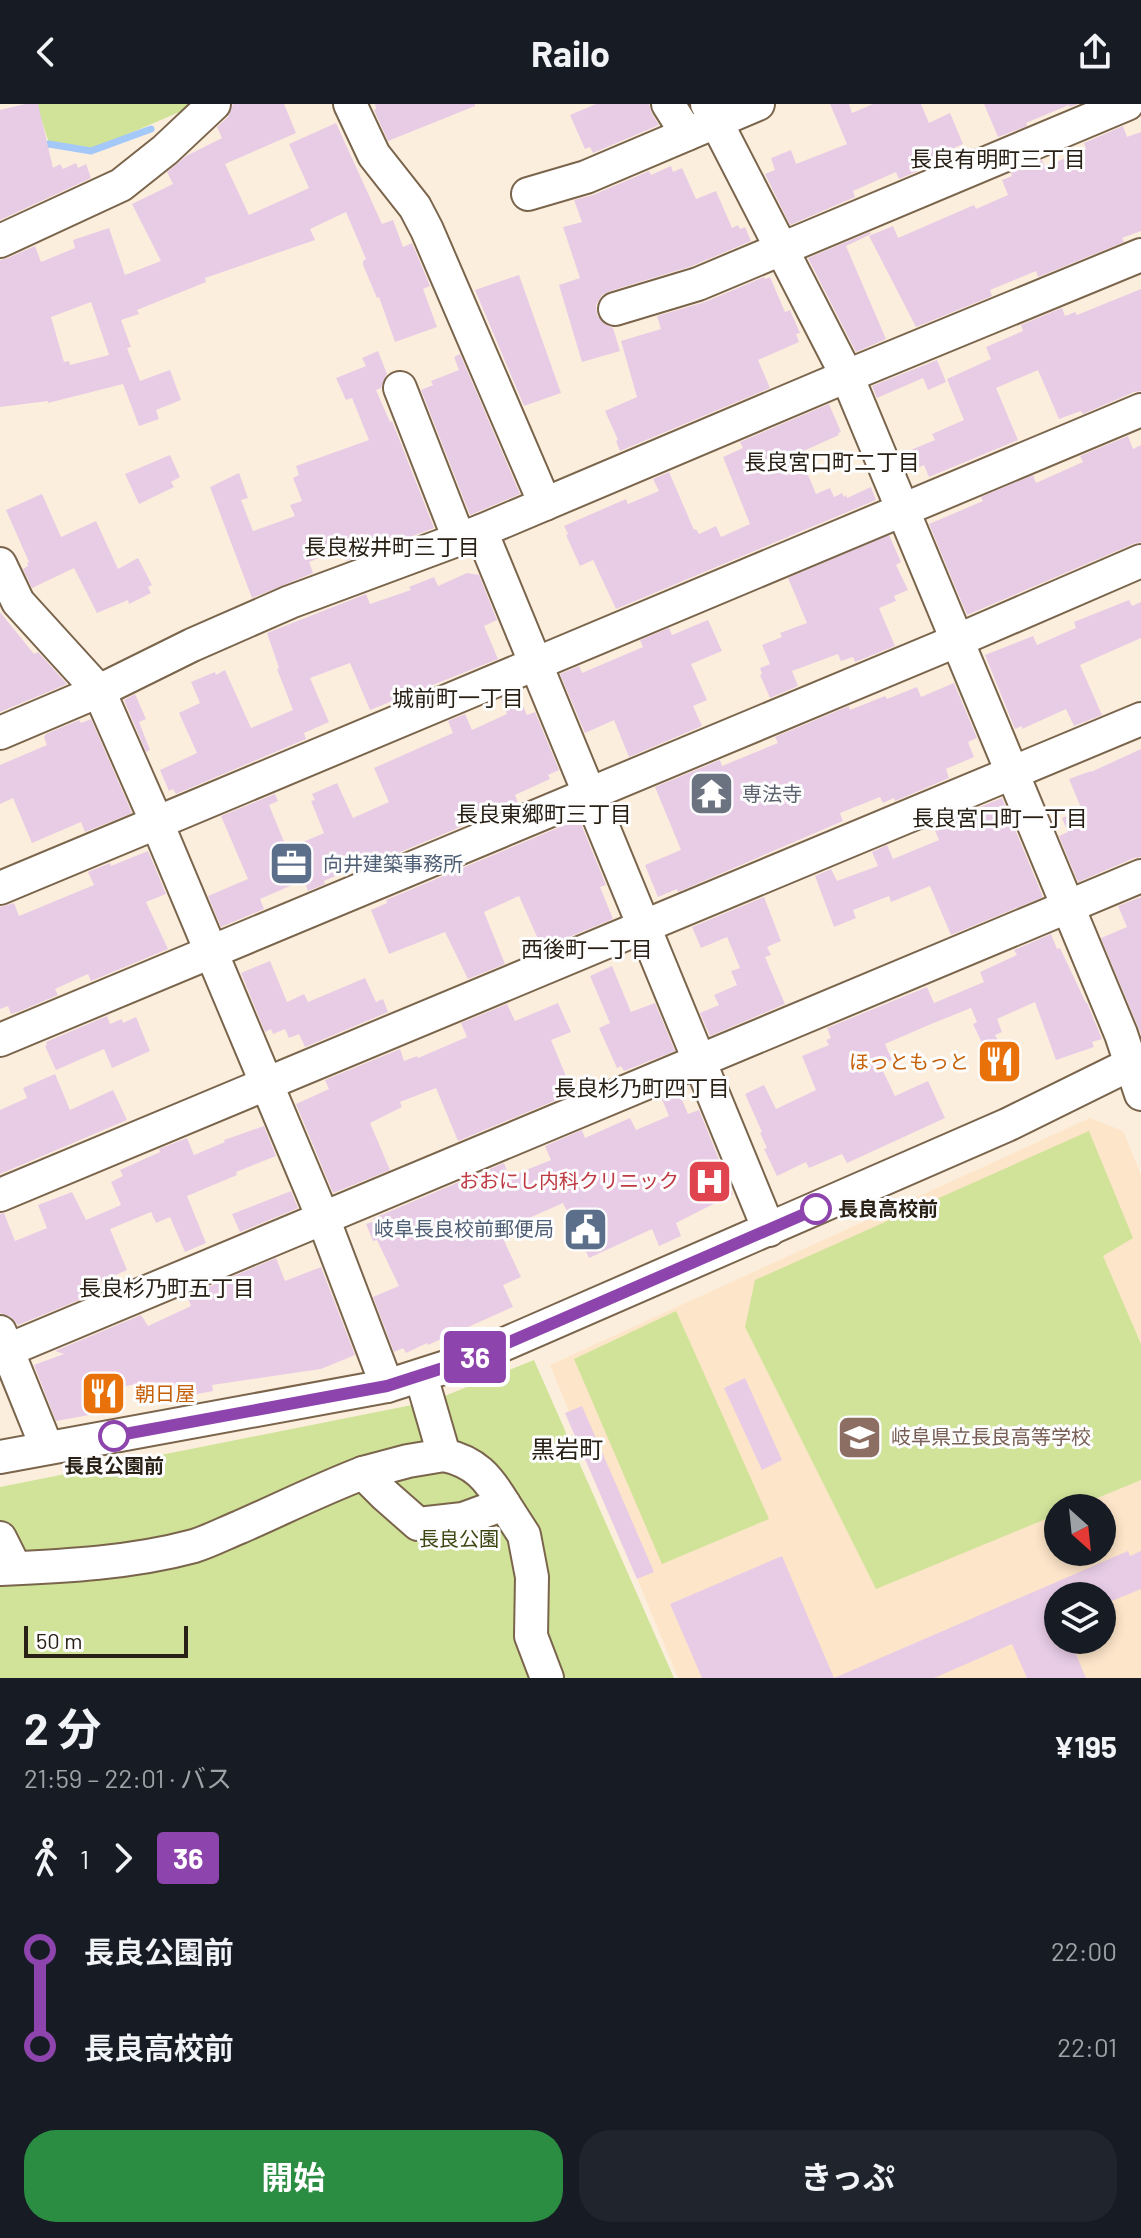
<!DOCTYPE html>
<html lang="ja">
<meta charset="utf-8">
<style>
:root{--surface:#171b24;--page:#20242c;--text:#f1f3f6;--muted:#9ea1a6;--accent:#2b8d42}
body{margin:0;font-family:Barlow,"Noto Sans JP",sans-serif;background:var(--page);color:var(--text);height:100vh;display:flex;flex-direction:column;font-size:30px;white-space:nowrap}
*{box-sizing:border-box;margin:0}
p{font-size:26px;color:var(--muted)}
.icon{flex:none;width:44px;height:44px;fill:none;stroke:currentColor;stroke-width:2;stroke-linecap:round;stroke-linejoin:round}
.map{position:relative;height:1574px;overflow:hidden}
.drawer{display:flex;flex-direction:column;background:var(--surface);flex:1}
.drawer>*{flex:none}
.badge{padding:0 16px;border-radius:6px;font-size:28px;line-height:52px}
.needle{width:52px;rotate:153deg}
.controls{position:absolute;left:1044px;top:1390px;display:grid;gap:16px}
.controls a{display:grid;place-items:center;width:72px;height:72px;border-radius:50%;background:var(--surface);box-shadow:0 4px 12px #0003;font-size:40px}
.scale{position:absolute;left:24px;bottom:20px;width:164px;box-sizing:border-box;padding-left:8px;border:4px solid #292016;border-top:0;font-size:22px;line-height:28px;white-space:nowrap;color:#292016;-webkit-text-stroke:6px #fdfdfd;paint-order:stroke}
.map>.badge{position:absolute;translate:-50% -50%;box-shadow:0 0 0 4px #fff}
.legs{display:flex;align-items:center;gap:12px;height:88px;padding:0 24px;font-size:26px}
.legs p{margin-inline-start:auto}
.head{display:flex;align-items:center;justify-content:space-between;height:136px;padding:0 24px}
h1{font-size:44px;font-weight:700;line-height:60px}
.primary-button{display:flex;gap:16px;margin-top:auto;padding:16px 24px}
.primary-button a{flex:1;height:92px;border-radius:32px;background:var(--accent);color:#fff;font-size:32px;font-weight:700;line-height:92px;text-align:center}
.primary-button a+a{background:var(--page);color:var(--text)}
ul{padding:0 24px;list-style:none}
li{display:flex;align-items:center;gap:28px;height:96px;font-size:30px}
li i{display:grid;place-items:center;width:12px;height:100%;margin:0 10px;background:currentColor}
li i::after{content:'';width:20px;height:20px;margin:-10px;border:6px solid;border-radius:50%;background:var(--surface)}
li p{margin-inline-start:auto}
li:first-child i{background:linear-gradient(#0000 50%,currentColor 0)}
li:last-child i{background:linear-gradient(currentColor 50%,#0000 0)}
header{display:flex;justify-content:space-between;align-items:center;height:104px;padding:0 24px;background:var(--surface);font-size:36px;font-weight:700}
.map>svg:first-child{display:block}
</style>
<header><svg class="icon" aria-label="back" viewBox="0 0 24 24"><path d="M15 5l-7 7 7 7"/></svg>Railo<svg class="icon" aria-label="share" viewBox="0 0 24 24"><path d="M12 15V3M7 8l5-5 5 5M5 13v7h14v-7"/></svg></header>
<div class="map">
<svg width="1141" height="1574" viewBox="0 0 1141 1574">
<rect width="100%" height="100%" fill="#fceedd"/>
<!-- built -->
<path fill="#fde5c9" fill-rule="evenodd" d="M1090,1014L1123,1027L1141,1071V1574H678L550,1261ZM1058,1404H1102V1448H1058ZM1058,1492H1102V1536H1058Z"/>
<!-- green -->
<g fill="#d0e399">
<path d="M36,0H198L91,46L49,39Z"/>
<path d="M1089,1027L1133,1134L1103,1152L1141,1240V1376L1073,1404H1058V1410L876,1485L745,1223L755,1176Z"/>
<path d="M676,1207L769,1415L662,1460L574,1255Z"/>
<path d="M534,1256L674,1574H0V1383L432,1297Z"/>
</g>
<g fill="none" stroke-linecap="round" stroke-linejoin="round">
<!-- stream -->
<path stroke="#a4c9f8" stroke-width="7" d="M40,41L49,40L91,47L151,25"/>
</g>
<!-- building -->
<g fill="#e8cce6" fill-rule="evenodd">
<path d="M25,0H38L53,64L60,60L63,65L76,59L78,64L86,60L91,74L0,116V6Z"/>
<path d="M233,0H284L296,29L225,60L249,111L309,84L289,40L336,19L382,120L393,116L403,143L412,139L430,182L423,185L437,223L395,238L379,193L377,194L363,161V157L366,155L346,108L310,125L315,136L205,174L206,178L137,206L139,210L121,216L131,243L127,244L140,277L170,266L181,296L156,306L159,315L139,322L123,280L48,299V297L0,303V156L8,154L35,142L41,158L75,144L73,136L109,124L125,171L161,157L132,100L173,80L167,68L186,52L222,34L217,23L228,13ZM91,198L109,251L70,261L69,257L64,258L51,213Z"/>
<path d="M375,0H475V2L388,37L374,6L376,5Z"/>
<path d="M596,0H649L652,10L659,21L593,49L590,43L585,45L570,11Z"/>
<path d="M830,0H849L852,9L873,0H921L929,19L950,9L963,40L916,61L918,67L899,75L896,68L853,87L855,93L790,121L765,70L775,66L771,54L791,46L796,60L847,40Z"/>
<path d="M984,0H1078L1070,3L1069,1L1026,19L1027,22L998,33Z"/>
<path d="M1123,22L1127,33L1141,28V127L1122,134L1124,138L1038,173L1036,167L990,186L992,192L916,223L869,132L893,122L898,134L974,101L976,105L1008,91L1002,76L1012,72L1011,69L1042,56L1045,63L1086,45L1084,39Z"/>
<path d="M671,62L673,68L682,64L696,95L716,87L732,124L738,121L740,125L745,123L751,137L692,162L610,187L602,191L596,201L597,211L603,219L613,224L620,247L582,258L559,181L580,174L563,123L582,118L574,96L593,91L649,67L651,71Z"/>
<path d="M870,128L871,130L846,142L886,235L856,248L808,154Z"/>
<path d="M519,171L561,289L524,302L475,186Z"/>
<path d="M764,173L765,175L770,173L785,208L790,206L800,229L796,230L799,238L758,256L770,284L620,347L616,337L618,336L605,307L637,293L621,237L661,225L657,212L705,198Z"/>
<path d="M1141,185V287L1134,288L1083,310L1081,307L1059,315L1038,266L996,284L1018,336L929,373L924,361L913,366L906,348L935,336L932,330L964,316L947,275L991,255L986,243L1023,227L1021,221L1062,204L1065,212L1075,208L1077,211Z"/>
<path d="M378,247L387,270L381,284L376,286L390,318L392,317L434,424L346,457L342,445L309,458L313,469L252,494L210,383L239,369L248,394L241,396L253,427L295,412L290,401L302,397L293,374L299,371L296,362L369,336L352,294L346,296L336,274L366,262L362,254Z"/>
<path d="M460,250L520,390L470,411L421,286L433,281L431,277L459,266L454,253Z"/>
<path d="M937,256L946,278L928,286L923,274L877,294L872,282Z"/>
<path d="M829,300L841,328L838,329L839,331L799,349L816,390L830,384L834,393L842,389L844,393L846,391L847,394L871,383L876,396L616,505L593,456L580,462L566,431L568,430L564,422L626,395L628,400L659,387L653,375L669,368L694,426L696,425L699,430L716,422L721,433L750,420L723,353L743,344L740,338Z"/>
<path d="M1128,332L1133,345L1141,341V438L1133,440L967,511L929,420L983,397L981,393L1033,371L1036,379L1083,358L1080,352Z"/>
<path d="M170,351L180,373L171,378L174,383L139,400L125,370Z"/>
<path d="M42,390L61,433L96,417L118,465L138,454L152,481L148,483L151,489L129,500L128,496L97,509L74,464L32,484L23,465L28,462L27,459L29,458L6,406Z"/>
<path d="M889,431L901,458L896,461L908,486L894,492L896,497L879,504L895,542L855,558L853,553L841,557L838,550L792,567L798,582L770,594L760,571L762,570L760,564L770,560L762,541L782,533L780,529L807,519L788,474Z"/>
<path d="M467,469L479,471L497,516L484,522L498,555L370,606L350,559L310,574L329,618L304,629L306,635L176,690L173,685L169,687L160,666L197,649L179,609L200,599L191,578L215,568L216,571L225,566L251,624L293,606L277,565L279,564L267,529L366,490L370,500L411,486L409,483L434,473L438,482Z"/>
<path d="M1129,496L1132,502L1141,498V534L1080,561L1102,611L1074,622L1066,605L1022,625V622L1015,625L985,551L1033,532L1037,541L1076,524L1074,518Z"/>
<path d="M0,508L34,550L38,548L67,580L0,608Z"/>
<path d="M708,516L722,547L691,560L707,596L693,602L702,622L629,653L614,616L585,629L560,570L579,562L582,569L643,543L640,536L669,524L672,531Z"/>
<path d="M954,579L977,634L968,638L974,653L946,665L949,674L895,697L894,694L883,699L880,693L840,709L843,717L678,788L677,785L658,793L645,761L681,746L655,683L720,656L722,662L778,639L775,633L849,602L850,606L885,592L887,595L917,583L921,593Z"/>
<path d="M517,588L527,611L535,608L559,666L548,671L550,675L515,691L518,699L355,767L354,764L324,777L325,780L308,787L304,776L260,795L264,805L221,823L208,792L248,775L221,712L275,690L278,697L269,701L287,745L324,729L311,697L315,696L312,690L337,679L353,714L389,698L374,664L453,629L448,617L465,610L472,626L507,610L501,595Z"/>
<path d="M135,590L146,615L139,618L150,646L146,648L124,596Z"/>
<path d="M91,615L132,709L85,728L81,718L32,739L13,694L0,700V661L47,641L44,633L46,630L79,616L81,619Z"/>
<path d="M1141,645V753L1134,754L1078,778L1059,732L1068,728L1062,714L1082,706L1069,675L1091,667V668Z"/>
<path d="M1002,694L1043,793L951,831L930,782L891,798L889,792L853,806L856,814L834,823L815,772L831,765L837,777L878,762L872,748L887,741L893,755L939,736L933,722Z"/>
<path d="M579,715L606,781L600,783L613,815L542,844L519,792L484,808L505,860L468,875L445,828L389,850L371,806L387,799L386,796Z"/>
<path d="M148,747L166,790L146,798L168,845L91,877L88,870L55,885L58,891L20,907L11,910L8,902L0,905V803L14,799L19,812L94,781L88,768L110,759L111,762Z"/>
<path d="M764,793L781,837L767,843L771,851L765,853L785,900L710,932L700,909L719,901L714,891L737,881L731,867L740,864L727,833L701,844L692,823Z"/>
<path d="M1141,793V930L1101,834L1127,823L1118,802Z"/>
<path d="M1051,830L1057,845L1060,844L1086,899H1087L1102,935L1092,938L1094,943L1056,956L1035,898L997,915L1002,928L995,931L1016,971L1001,979L973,920L977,918L971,904L931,920L885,940L892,956L880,961L895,992L928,977L945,1014L847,1059L842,1050L809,1064L806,1058L777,1072L764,1045L767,1044L760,1029L762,1028L745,990L764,981L776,1005L816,986L802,952L829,941L826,936L831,934L827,924L927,883L934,899L984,878L980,868L1017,851L1014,846Z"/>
<path d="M270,857L287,898L304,890L308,898L365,874L376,898L383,895L388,908L305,943L299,930L289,934L285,925L273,930L271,925L265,928L241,869Z"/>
<path d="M612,862L631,908L655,899L675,947L624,967L621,962L617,964L599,924L610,919L590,872Z"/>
<path d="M558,899L571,928L551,936L573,989L458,1037L436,984L400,998L402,1003L370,1019L390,1066L333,1089L296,1000L329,985L325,976L400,945L404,957L417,952L418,954L467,933L461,919L507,900L515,917Z"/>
<path d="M107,912L110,920L122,915L123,919L136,913L150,947L112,964L104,945L56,966L45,942L47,941L46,938Z"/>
<path d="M55,970L70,1006L113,986L127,1016L0,1070V1006L27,994L23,984Z"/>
<path d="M678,986L688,1010L699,1006L733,1090L676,1119L681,1132L659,1142L652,1125L589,1154L563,1099L511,1122L512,1123L500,1128L521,1173L503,1181L513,1203L428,1241L427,1239L406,1249L403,1244L394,1248L373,1193L399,1182L377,1136L373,1137L366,1120L375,1117L374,1114L504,1059L509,1073L551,1056L545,1042L582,1026L585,1034L630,1014L636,1026L669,1012L661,993Z"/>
<path d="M264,1022L276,1052L236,1068L237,1071L187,1092L206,1139L185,1148L170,1113L156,1119L151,1108L110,1125L127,1166L86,1184L89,1192L18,1221L11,1213L0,1209V1110L4,1109L15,1137L47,1124L38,1101L72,1088L86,1116L121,1101L111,1078L123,1072L120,1066L160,1048L159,1045L187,1034L194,1051L225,1038L224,1036Z"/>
<path d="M291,1087L298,1104L240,1128L232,1110Z"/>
<path d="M276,1154L285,1177L321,1163L355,1251L321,1265L212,1281L213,1287L155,1298L151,1278L112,1284L117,1309L101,1312L100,1309L56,1317L34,1261L64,1250L55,1247L141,1211L148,1222L191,1202L187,1192Z"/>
<path d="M745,1274L782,1356L762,1366L724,1284Z"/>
<path d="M582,1302L654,1468L637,1475L565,1309Z"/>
<path d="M1128,1447L1130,1452L1141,1447V1485L1102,1501V1492H1058V1536H1070L1086,1574H1027L1012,1540L934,1574H702L670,1500L782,1452L834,1574Z"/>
</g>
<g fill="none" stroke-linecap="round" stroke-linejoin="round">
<defs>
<g id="minor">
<path d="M350,0L374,51L415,103L427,126L545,400"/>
<path d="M668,0L687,30"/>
<path d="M707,0L847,272L1121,930L1141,990"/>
<path d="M528,90L586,73L758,0"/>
<path d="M0,137L121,81L165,46L214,0"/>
<path d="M615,205L698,180L1127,0"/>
<path d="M400,284L459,435"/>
<path d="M481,427L769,1126"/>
<path d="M0,460L18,498L99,587L157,719L323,1114L387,1282"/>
<path d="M0,629L99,587L192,541L290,498L481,427L847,272L1141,151"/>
<path d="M0,784C381,626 760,463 1141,306"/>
<path d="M0,936L956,537L1141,457"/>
<path d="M0,1091L1141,615"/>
<path d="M0,1228L47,1344"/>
<path d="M8,1246L1141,772"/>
<path d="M421,1272L444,1351C475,1358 488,1373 504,1400"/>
<path d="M0,1353L387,1282L468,1256L1007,1021L1141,955"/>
<path d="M363,1369L408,1357L444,1351"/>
<path d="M0,1434L15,1464"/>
<path d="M0,1465C65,1462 131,1459 194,1442C210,1437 225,1429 240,1423C281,1405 321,1385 363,1369L385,1391L418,1420L463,1415L504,1400L524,1431L532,1473L531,1532L547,1574"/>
</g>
</defs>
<!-- minor casing -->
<use href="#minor" stroke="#7a654c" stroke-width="36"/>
<!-- minor -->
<use href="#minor" stroke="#fff" stroke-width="32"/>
</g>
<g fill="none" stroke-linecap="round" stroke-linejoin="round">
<defs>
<path id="line-1" d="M114,1332L387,1282L468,1256L816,1105"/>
</defs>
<!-- line-1 casing -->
<use href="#line-1" stroke="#fff" stroke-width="18"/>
<!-- line-1 -->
<use href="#line-1" stroke="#8e44ad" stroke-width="12"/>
</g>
<!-- icons -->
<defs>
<symbol id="temple-square" viewBox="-11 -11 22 22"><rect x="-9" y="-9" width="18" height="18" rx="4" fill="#6b7280" stroke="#fdfdfd"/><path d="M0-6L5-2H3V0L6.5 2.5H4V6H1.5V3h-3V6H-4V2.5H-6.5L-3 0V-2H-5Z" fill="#fff"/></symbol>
<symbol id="office-square" viewBox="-11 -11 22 22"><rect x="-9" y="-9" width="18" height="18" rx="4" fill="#5c6f8a" stroke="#fdfdfd"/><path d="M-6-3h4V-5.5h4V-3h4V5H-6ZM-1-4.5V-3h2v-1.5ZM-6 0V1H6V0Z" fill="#fff"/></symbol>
<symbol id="restaurant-square" viewBox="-11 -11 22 22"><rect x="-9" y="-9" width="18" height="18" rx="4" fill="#e8710a" stroke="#fdfdfd"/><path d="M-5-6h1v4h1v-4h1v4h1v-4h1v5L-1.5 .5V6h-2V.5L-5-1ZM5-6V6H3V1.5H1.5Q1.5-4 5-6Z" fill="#fff"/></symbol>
<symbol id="hospital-square" viewBox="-11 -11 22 22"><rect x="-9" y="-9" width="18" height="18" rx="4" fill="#e0444e" stroke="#fdfdfd"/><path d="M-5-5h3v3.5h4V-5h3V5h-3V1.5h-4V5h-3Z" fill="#fff"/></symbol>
<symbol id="civic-square" viewBox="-11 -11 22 22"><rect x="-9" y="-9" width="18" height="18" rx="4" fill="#5c6f8a" stroke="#fdfdfd"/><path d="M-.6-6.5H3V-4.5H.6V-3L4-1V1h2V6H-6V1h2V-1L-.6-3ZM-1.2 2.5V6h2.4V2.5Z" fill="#fff"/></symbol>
<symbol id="school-square" viewBox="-11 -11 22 22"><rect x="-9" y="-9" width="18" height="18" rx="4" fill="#8d6e63" stroke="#fdfdfd"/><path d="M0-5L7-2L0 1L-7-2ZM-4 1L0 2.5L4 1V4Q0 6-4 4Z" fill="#fff"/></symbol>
</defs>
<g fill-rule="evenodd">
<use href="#temple-square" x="686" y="664" width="51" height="51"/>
<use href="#office-square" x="266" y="734" width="51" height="51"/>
<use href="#restaurant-square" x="974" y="932" width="51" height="51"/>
<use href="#hospital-square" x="684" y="1052" width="51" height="51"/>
<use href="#civic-square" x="560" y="1100" width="51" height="51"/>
<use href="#restaurant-square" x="78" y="1264" width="51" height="51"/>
<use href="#school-square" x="834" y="1308" width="51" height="51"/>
</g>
<!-- markers -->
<g fill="#fff" stroke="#8e44ad" stroke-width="4">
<circle cx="816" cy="1105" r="14"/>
<circle cx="114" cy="1332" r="14"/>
</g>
<g text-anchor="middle" stroke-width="6" stroke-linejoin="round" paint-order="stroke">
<!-- worship labels -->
<g font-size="20" fill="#5b616d" stroke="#fdfdfd" text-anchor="start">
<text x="742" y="697">専法寺</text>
</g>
<!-- service labels -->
<g font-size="20" fill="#4e5e75" stroke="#fdfdfd" text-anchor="start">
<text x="323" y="767">向井建築事務所</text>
<text x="554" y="1132" text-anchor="end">岐阜長良校前郵便局</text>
</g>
<!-- food labels -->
<g font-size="20" fill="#c56008" stroke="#fdfdfd" text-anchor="end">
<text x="969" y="965">ほっともっと</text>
<text x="135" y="1297" text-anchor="start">朝日屋</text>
</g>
<!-- health labels -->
<g font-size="20" fill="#be3a42" stroke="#fdfdfd" text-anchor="end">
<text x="679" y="1084">おおにし内科クリニック</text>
</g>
<!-- stop labels -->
<g font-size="20" font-weight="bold" fill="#292016" stroke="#fdfdfd" text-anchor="start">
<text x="838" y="1112">長良高校前</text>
<text x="114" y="1369" text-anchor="middle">長良公園前</text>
</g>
<!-- education labels -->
<g font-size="20" fill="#785e54" stroke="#fdfdfd" text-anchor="start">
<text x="891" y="1340">岐阜県立長良高等学校</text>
</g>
<!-- park labels -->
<g font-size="20" fill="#3c4611" stroke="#fdfdfd">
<text x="459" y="1442">長良公園</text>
</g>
<!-- neighbourhood labels -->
<g font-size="22" fill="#292016" stroke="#fdfdfd">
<text x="998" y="63">長良有明町三丁目</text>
<text x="832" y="366">長良宮口町二丁目</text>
<text x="392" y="451">長良桜井町三丁目</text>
<text x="458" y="602">城前町一丁目</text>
<text x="544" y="718">長良東郷町三丁目</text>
<text x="1000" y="722">長良宮口町一丁目</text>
<text x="587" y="853">西後町一丁目</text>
<text x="642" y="992">長良杉乃町四丁目</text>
<text x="167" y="1192">長良杉乃町五丁目</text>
</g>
<!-- quarter labels -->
<g font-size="24" fill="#292016" stroke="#fdfdfd">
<text x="567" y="1354">黒岩町</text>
</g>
</g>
</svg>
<div class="controls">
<a><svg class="needle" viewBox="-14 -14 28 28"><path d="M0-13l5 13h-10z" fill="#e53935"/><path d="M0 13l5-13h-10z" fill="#9ea1a6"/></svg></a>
<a><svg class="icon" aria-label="layers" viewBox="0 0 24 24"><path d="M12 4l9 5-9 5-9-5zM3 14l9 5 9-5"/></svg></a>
</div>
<div class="scale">50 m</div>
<b class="badge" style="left:475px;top:1253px;background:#8e44ad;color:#fff">36</b>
</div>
<section class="drawer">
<div class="head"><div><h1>2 分</h1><p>21:59 – 22:01 · バス</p></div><b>¥195</b></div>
<div class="legs"><svg class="icon" aria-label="walk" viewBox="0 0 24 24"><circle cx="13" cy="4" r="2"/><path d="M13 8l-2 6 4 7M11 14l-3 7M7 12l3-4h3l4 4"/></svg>1<svg class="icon" aria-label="forward" viewBox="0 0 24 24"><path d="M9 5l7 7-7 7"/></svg><b class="badge" style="background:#8e44ad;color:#fff">36</b></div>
<ul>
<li><i style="color:#8e44ad"></i><b>長良公園前</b><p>22:00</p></li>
<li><i style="color:#8e44ad"></i><b>長良高校前</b><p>22:01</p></li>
</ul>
<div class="primary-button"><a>開始</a><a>きっぷ</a></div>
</section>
